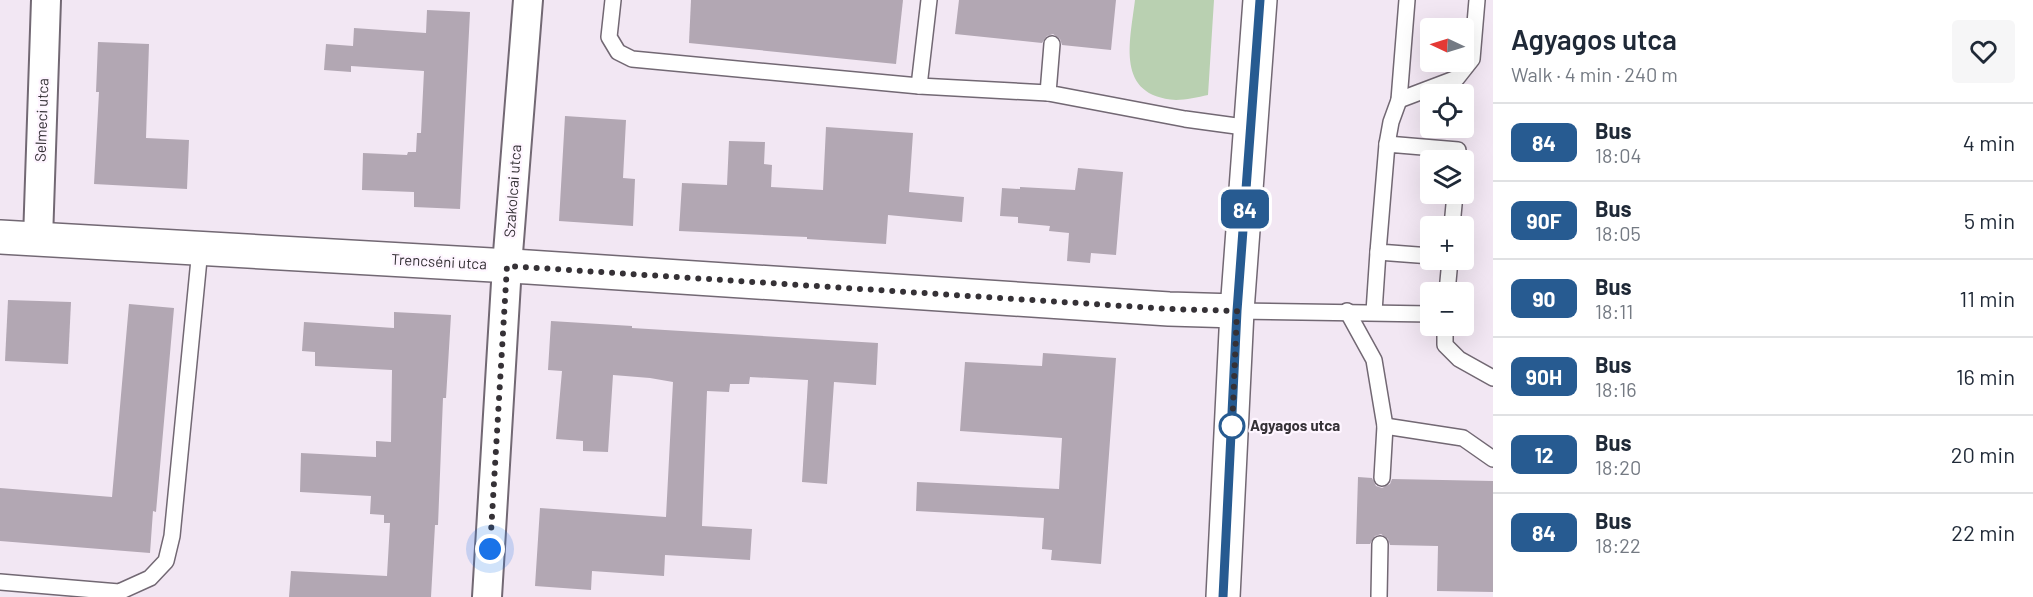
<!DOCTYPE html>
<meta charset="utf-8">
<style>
:root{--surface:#fff;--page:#f6f6f7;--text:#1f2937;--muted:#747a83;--line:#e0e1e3}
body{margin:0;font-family:Barlow,sans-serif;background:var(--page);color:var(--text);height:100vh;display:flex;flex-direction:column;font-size:22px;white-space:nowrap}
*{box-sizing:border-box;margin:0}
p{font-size:20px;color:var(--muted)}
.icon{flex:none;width:33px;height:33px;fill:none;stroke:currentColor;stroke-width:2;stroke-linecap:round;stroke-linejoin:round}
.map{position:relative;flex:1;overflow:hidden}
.panel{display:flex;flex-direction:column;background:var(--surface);width:540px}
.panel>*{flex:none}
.badge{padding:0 12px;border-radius:9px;font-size:21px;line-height:39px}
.needle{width:39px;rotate:274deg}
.buttons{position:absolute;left:1420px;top:18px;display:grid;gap:12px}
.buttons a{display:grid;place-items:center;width:54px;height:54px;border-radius:6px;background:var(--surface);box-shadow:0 6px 24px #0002;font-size:30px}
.you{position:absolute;width:30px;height:30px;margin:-15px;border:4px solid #fff;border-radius:50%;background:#1a73e8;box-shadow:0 0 0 9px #1a73e833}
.map>.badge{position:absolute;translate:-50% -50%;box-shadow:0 0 0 3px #fff}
.round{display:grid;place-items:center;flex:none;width:63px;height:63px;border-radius:6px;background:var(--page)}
.headline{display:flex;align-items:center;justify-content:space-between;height:102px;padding:0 18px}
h1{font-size:28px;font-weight:600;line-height:45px}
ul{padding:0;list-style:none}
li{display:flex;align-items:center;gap:18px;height:78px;padding:0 18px;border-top:2px solid var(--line)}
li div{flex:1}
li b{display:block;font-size:22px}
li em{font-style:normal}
li .badge{min-width:66px;font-weight:700;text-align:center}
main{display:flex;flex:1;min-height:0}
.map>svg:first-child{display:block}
</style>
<main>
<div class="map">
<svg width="1493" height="597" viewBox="0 0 1493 597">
<rect width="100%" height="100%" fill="#f2e7f3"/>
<!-- green -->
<path fill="#b9d0b1" d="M1135,0H1214L1208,95C1198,97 1186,100 1176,100C1115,96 1130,42 1135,0Z"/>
<!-- building -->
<g fill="#b2a7b3">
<path d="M691,0H903L896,64L689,43Z"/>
<path d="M959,0H1116L1111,50L1062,45L1060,39L1053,34L1047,36L1042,43L955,34Z"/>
<path d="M427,10L470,12L460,209L414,207V192L362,190L363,153L407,155L408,152H416L417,133H421L424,71L351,66V72L324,70L326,44L353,46L354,28L426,33Z"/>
<path d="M98,42L149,44L146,138L189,140L187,189L94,184L99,92H96Z"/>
<path d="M565,116L626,120L623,178L635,179L633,226L559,221Z"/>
<path d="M826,127L913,133L909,192L964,197L962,222L888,215L886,244L807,239V237L679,231L682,183L727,185L729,141L765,142L764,164L772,165L771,187L823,190Z"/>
<path d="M1078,168L1123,172L1116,255L1091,253L1090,263L1067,261L1069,233L1049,231L1050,226L1018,223V217L1000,216L1002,188L1020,189V187L1075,190Z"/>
<path d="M8,300L71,302L68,364L5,361Z"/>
<path d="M129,304L174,308L156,512L153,511L150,553L0,541V488L112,497Z"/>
<path d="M394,312L451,315L446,398H443L438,525H435L431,597H289L291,571L387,576L390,523H384V515L370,514L371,496L300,492L301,453L376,457V441L391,442L392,370L315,366V352L302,351L304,322L394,328Z"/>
<path d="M551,321L632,326V328L878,343L876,385L834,382L827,484L802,482L808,380L750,377L749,384H730L729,392L707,391L702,526L752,529L750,560L665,555L664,576L592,571L591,590L535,586L540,508L666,517L673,382L650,378L613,375L608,452L583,451V441L556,439L562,371L548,370Z"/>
<path d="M1043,353L1116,358L1101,564L1051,560L1052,550L1042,549L1044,518L916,511L917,482L1059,489L1062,438L960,431L965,362L1042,366Z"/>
<path d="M1358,477L1372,478L1376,486L1382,488L1390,484L1392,479L1493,481V592L1437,591L1438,546L1390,545L1388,539L1381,534L1375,536L1370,544H1356Z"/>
</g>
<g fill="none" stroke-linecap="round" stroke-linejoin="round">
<defs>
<g id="service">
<path d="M613,0L609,37L618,52L632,59L919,86L1048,93"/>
<path d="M1052,44L1048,93L1185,119L1251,128"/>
<path d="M919,86L929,0"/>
<path d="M1399,100L1457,78L1472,59L1477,0"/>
<path d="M1387,144L1391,122L1399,100L1407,0"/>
<path d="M1452,226L1455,194"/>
<path d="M1431,256L1378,252L1387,144L1458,150L1457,160"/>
<path d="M1447,292L1450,260"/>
<path d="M1237,311L1431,314"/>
<path d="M1347,311L1374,360L1385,426L1382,478"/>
<path d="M1374,312L1378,252"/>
<path d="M1445,326V345L1459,359L1493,378"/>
<path d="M1385,426L1463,438L1493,459"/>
<path d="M0,582L119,592L150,578L166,561L172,536L200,249"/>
<path d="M1379,597L1380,544"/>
</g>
<g id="minor">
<path d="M38,239L46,0"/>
<path d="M487,597L507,266L528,0"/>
</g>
<path id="tertiary" d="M0,237L528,267L1169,309L1237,311"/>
<path id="secondary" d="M1223,597L1237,311L1260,0"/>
</defs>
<!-- service casing -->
<use href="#service" stroke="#726873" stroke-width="18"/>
<!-- minor casing -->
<use href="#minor" stroke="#726873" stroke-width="32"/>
<!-- tertiary casing -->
<use href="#tertiary" stroke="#726873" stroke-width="36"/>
<!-- secondary casing -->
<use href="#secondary" stroke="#726873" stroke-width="36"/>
<!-- service -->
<use href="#service" stroke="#fff" stroke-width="15"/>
<!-- minor -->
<use href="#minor" stroke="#fff" stroke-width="28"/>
<!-- tertiary -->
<use href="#tertiary" stroke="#fff" stroke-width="33"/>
<!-- secondary -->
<use href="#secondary" stroke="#fff" stroke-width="33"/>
</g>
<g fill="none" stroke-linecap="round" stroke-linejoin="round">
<defs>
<path id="line" d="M1223,597L1237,311L1260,0"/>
</defs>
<!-- line casing -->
<use href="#line" stroke="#fff" stroke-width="14"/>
<!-- line -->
<use href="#line" stroke="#275b91" stroke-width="9"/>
<!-- walk -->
<path stroke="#353136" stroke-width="6" stroke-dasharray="0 10.8" d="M490,549L507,266L1170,309L1237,311L1232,429V426"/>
</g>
<!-- markers -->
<circle fill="#fff" stroke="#275b91" stroke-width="3" cx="1232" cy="426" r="12"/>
<g text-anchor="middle" stroke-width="4.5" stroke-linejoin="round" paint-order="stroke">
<!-- street labels -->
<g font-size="15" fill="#353136" stroke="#fef5ff">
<text transform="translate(42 120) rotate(-88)" y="5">Selmeci utca</text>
<text transform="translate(513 191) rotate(-86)" y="5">Szakolcai utca</text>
<text transform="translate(439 262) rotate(3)" y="5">Trencséni utca</text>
</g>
<!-- stop labels -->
<g font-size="15" font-weight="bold" fill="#353136" stroke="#fef5ff" text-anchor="start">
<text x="1250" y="431">Agyagos utca</text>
</g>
</g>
</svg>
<div class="buttons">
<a><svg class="needle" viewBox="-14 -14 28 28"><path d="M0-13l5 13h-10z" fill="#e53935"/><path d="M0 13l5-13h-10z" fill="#747a83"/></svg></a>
<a><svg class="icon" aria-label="locate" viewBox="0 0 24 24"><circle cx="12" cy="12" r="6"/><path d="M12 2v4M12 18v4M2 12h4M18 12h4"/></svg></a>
<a><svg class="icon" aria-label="layers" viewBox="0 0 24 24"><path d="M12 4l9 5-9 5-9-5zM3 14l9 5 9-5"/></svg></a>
<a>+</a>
<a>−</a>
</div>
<div class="you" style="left:490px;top:549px"></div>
<b class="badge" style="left:1245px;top:209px;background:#275b91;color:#fff">84</b>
</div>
<section class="panel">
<div class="headline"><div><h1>Agyagos utca</h1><p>Walk · 4 min · 240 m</p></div><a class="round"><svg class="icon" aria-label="heart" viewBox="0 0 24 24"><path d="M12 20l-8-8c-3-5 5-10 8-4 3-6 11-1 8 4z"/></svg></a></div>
<ul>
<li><span class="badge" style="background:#275b91;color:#fff">84</span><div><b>Bus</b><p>18:04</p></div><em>4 min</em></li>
<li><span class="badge" style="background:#275b91;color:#fff">90F</span><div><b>Bus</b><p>18:05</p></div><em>5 min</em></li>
<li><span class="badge" style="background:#275b91;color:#fff">90</span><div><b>Bus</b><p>18:11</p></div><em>11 min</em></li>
<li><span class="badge" style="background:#275b91;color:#fff">90H</span><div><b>Bus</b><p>18:16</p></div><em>16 min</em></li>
<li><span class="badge" style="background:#275b91;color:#fff">12</span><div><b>Bus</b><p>18:20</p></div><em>20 min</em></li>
<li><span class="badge" style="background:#275b91;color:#fff">84</span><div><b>Bus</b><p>18:22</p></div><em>22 min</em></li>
</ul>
</section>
</main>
